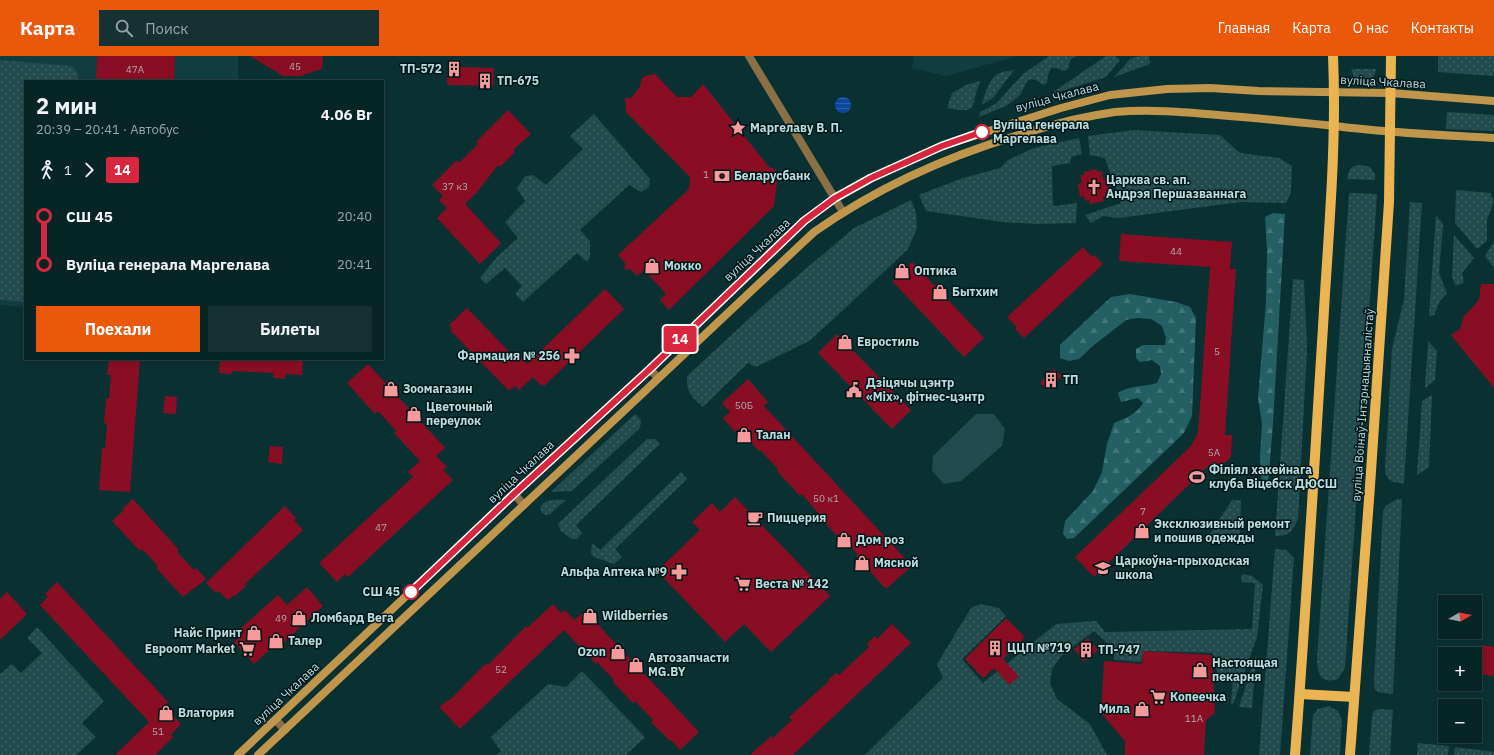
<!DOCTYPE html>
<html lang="ru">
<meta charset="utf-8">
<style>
:root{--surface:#082526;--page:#163132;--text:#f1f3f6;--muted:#98a5a7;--line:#294243;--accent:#ea580c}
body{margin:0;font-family:"IBM Plex Sans",sans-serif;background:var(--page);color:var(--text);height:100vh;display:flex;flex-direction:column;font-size:15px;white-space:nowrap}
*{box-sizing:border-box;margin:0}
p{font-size:13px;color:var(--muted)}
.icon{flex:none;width:22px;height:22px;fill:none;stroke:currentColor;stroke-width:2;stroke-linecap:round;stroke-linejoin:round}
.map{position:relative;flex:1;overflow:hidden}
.panel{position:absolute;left:24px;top:24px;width:360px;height:280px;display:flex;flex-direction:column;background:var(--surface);border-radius:0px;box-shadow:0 2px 6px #0003,0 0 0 1px var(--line)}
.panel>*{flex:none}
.badge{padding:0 8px;border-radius:3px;font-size:14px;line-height:26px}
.needle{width:26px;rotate:81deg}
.buttons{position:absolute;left:1438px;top:539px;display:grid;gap:8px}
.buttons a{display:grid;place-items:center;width:44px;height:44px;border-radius:0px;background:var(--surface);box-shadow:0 2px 6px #0003,0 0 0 1px var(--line);font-size:20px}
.map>.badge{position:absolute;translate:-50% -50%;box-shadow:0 0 0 2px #fff}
.legs{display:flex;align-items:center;gap:6px;height:44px;padding:0 12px;font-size:13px}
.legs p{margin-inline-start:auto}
.summary{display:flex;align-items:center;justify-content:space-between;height:68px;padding:0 12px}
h1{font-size:22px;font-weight:700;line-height:30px}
.primary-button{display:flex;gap:8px;margin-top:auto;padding:8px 12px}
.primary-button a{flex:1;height:46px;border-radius:0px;background:var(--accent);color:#fff;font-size:16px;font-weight:700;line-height:46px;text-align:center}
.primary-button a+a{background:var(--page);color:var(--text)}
ul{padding:0 12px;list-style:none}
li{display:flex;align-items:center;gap:14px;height:48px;font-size:15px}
li i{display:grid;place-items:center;width:6px;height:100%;margin:0 5px;background:currentColor}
li i::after{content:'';width:10px;height:10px;margin:-5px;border:3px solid;border-radius:50%;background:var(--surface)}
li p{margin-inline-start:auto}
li:first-child i{background:linear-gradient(#0000 50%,currentColor 0)}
li:last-child i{background:linear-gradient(currentColor 50%,#0000 0)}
header{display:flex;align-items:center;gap:24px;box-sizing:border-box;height:56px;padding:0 20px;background:var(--accent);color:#fff}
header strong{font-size:19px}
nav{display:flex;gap:22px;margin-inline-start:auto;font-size:14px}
.search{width:280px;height:36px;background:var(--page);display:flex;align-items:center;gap:10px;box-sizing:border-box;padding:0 14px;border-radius:0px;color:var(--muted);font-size:15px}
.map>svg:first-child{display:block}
</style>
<header>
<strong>Карта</strong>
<div class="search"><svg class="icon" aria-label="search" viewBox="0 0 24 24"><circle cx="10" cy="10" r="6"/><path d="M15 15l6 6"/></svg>Поиск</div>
<nav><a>Главная</a><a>Карта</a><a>О нас</a><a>Контакты</a></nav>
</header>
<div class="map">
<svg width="1494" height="699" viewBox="0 0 1494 699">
<defs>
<pattern id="grass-dots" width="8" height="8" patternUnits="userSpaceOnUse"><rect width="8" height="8" fill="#214b4d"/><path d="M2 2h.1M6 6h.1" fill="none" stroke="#3f6466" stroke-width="1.8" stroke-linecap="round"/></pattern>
<pattern id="forest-firs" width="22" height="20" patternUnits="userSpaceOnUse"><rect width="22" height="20" fill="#246063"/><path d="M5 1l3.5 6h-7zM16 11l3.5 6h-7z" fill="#427679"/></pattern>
<pattern id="water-rules" width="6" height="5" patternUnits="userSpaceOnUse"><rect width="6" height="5" fill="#0d479e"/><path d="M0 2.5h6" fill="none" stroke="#2e61ab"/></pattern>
</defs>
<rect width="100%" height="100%" fill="#0a3132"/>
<!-- built -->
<g fill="#103d3f">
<path d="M0,0H238V25H25V251L0,249Z"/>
<path d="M914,0H1017L946,20L912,12Z"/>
</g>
<!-- grass -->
<g fill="url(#grass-dots)">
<path d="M1049,0H1078C1070,2 1069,5 1069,12L1065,15L1056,12H1051L1048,19L1047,27L1043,29L1036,24L1030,23C1023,28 1024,36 1018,41C1008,51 992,55 979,61L980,56L997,47L1023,18Z"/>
<path d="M1106,0H1115L1120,4L1106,21L1049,39Z"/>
<path d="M1141,0H1149L1150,8L1114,21L1131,2Z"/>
<path d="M1438,0H1494V20L1438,16Z"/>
<path d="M0,4L72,10L78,18L77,25H25V246L0,244Z"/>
<path d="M1351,13H1376C1375,20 1372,23 1367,26L1355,23Z"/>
<path d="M1014,14L994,41L982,49C984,40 989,22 998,18C1002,15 1009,15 1014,14Z"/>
<path d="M981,25C968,48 983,59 947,52L952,37L968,28Z"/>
<path d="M1447,56L1494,59V75L1446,73Z"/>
<path d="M594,58L650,123L649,131L641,136L629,129L580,174L590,185V201L587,206L577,197L523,246L515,238L522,230L505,212L486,228L480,222L497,201L518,182L505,166L525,145L517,132L525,120L533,119L546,129L583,93L570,80Z"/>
<path d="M1134,74L1220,79L1240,97L1279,102L1292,110L1291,136L1286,147L1241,146L1118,162L1103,160L1091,167L1085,159L1121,147L1105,102L1090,99L1088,80Z"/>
<path d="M1079,82L1082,98L1071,101L1070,107L1052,110L1053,150L1077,147L1076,167L1037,168L1003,166L926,155L919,139L960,123L1000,112L1008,104L1034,92Z"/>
<path d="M1361,109L1370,111L1375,118V124L1347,123C1349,113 1350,110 1361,109Z"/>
<path d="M1456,134L1490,137L1494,145L1487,164V185L1477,193L1455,167Z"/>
<path d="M1349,137L1377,138L1345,612L1338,623C1321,628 1318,620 1317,604Z"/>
<path d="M911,144L916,157L917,172L908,193L837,260L809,285L756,311L748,307L703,351C692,341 686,337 687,320L776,238L854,172Z"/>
<path d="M1410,146L1422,147L1404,427C1394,427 1387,426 1385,414L1392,293L1404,243Z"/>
<path d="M1436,159L1443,168L1439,217L1447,237L1440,245L1434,259L1429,260Z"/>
<path d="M1454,179L1474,202L1462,217L1464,227L1456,230L1452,221Z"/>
<path d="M1494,186V212L1485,200Z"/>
<path d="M1293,223L1304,224L1307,293L1298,463C1292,475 1290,480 1275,480Z"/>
<path d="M1428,285L1437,295L1435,324L1425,332Z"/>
<path d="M1432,339L1429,411L1417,419L1422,345Z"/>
<path d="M635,358L641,364L640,372L572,435L551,436Z"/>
<path d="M647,383H655L660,388L576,469L582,477L577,483H572L561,475L558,468Z"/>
<path d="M681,416L687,423L615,493L622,501L614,508L594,501L591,498L592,487L600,494Z"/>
<path d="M1397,443H1402L1393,638L1381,637L1375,634L1374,627L1383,454L1387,449Z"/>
<path d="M566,444L550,458L546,459L542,457L540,452C544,442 556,444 566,444Z"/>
<path d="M1232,444H1241L1240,481L1206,484Z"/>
<path d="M1275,493L1286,494L1294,502L1280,699H1259Z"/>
<path d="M1242,518L1252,520L1263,529L1257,581L1233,648H1231L1233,621L1218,620L1213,597L1143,595L1141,606L1114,604L1115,594L1094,575L1062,599L1052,613L1050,627L1057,643L1090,668L1107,699H865L943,622L937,608L971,552L980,548L999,552L1006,560L962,603L983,627L1056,568L1096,565L1105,576L1252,573L1255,527L1241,526Z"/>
<path d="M37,571L104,645L82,667L96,681L76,699H0V618L12,608L21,617L42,597L27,582Z"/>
<path d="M1256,599L1252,652L1239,651Z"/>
<path d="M582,615L645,681L626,699H497L501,695L491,681L548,628L566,631Z"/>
<path d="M1329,650L1338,655L1342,664L1340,699H1310L1313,659L1318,653Z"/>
<path d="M1378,653L1393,654L1390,699H1369L1372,660L1374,655Z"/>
<path d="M1418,687L1449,690L1448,699H1417Z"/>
<path d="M1455,691L1494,696V699H1454Z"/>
</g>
<!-- forest -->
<g fill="url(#forest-firs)">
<path d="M1273,157L1285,158L1273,368L1268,428H1262L1260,400L1262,368L1258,342L1266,246L1267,194L1265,161Z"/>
<path d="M1130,238L1176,246L1190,251L1196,262L1192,360L1184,377L1074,482L1067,483L1063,478L1065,465L1093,435L1102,416L1107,388L1114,367C1126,362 1137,358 1143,347L1138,342L1121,346L1118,337C1130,329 1144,331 1157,327L1161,318L1160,310L1152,304L1140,306L1136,302V293L1143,289H1165L1166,282L1162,270L1151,263L1137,262L1126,264L1094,289L1079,303L1069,305L1060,302V289L1111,241Z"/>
</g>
<!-- pitch -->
<path fill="#214b4d" d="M976,358H994L1005,373L1002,390L961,425L944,428L932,415L933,400Z"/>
<!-- water -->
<circle fill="url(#water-rules)" cx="843" cy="49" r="8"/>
<!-- building -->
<g fill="#890e24">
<path d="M97,0H175L174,25H96Z"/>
<path d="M250,0H323L322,13L300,20H283Z"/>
<path d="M448,8H460V11L494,12L493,30L447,29Z"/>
<path d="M655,18L677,41H691L703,28L769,111L776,114L778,119L774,150L669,254L660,244L666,238L657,228L644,214L637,220L630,213L625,214V207L618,199L689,133L690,121L626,56L625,42H631L640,31L641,24L645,20Z"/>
<path d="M508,54L531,78L513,94L515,96L500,111L498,109L478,135L465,148L501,187L480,208L437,162L447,152L439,144L443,140L432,129L457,104L459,107L478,88L476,86Z"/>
<path d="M1097,113V116L1102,115L1103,123L1107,122L1109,135L1105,136L1106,141H1103L1104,145L1090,148L1089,144L1085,145L1084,140L1080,141L1078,128L1082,127L1080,119H1084V116Z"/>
<path d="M1121,178L1232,186L1230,213H1236L1225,379H1232L1231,401L1215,415L1209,409L1094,521L1075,501L1191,390L1198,377L1210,211L1119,205Z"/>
<path d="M1083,191L1092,201L1094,199L1103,208L1024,282L1015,273L1017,271L1007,261Z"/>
<path d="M912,206L984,282L964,301L892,225Z"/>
<path d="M1481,228H1494V332L1451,279L1460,273L1464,260L1479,244Z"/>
<path d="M605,233L624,253L544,330L542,328L541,330L533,321L519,334L515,330L509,335L450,274L452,272L449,269L467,252L513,300L517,297L527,308Z"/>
<path d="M837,278L911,354L892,373L818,297Z"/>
<path d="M109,303H140L130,436L99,434L102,392H105L107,368H104L106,342L109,343L111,319H107Z"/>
<path d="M220,303H303L302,319L286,318L285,323L273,322L274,317L232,315V318L219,317Z"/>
<path d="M368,308L445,392L436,400L447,411L443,414L453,424L348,521L345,518L337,526L319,507L413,421L408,416L420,405L394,377L396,375L378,355L375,358L347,327Z"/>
<path d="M1054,313L1062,320L1048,334L1040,327Z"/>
<path d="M748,323L768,346L764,350L912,510L886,533L856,500L857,498L839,478L837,480L817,458L818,457L802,438L800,440L777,415L778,413L760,394L759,395L738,373L735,376L723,362L730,356L722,347Z"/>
<path d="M165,340L177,341L176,358L163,357Z"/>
<path d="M270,390L283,391L282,408L268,406Z"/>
<path d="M735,441L830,540L771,596L744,568L725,586L657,515L700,474L692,466L712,447L720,456Z"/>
<path d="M133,443L179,494L177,496L194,514L196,512L206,523L183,541L156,512L158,510L142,493L140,495L112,465L124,454L122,453Z"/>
<path d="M285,450L296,462L294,464L303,474L245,528L246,530L235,540L234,539L228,544L218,535L216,537L206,527Z"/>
<path d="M57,526L168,646L164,650L181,668L171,679L173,681L155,699H115L149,666L40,549L48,541L45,538Z"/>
<path d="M307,531L323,550L280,590L277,587L254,608L234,586L243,578L239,574L278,539L287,549Z"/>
<path d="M7,536L27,558L0,584V543Z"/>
<path d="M553,548L561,557L565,554L574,564L585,555L699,676L680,694L671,684L670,685L651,666L653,664L635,645L633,647L613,626L614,624L597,606L596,608L564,574L460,673L439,651L448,644L449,645L486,607L488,609L526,570L527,572Z"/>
<path d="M1006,562L1025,581L1003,603L1019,620L1009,629L994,612L983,622L965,603Z"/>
<path d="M892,568L911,587L793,699H750L771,680L773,682L792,664L789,661L829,625L828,624L836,617L839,619L869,591L867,588L875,580L877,583Z"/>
<path d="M1088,582L1098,594L1084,606L1074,593Z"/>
<path d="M1482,589L1494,591V620L1478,618Z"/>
<path d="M1143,595L1212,599L1215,657L1206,664L1204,699H1125V685L1101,657L1104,605L1142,608Z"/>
</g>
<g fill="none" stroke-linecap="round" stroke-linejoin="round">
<!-- street -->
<g stroke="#8a7044" stroke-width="8">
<path d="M749,0L843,156"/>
<path d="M679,284L689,294"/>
<path d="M650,313L658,322"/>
<path d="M514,438L524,449"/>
<path d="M276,664L285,674"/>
</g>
<!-- secondary -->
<g stroke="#c0964d" stroke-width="8">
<path d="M238,699L514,438L650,313L804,165L835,142L871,122L942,90L1061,52L1110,39L1167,33L1210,32L1259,35L1391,37L1494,45"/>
<path d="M258,699L814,176C879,130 952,98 1029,76C1057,67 1086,60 1115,56C1149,53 1184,56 1218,59C1257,62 1296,66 1335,70C1388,77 1441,79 1494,82"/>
</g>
<!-- primary -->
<g stroke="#ebb452" stroke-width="10">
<path d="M1300,638L1354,641"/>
<path d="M1295,699C1306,556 1314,413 1323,271C1328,181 1337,90 1333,0"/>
<path d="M1350,699L1370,430L1389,146L1391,0"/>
</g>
</g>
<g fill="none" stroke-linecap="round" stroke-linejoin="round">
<defs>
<path id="line-1" d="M411,536L514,438L650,313L804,165L835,142L871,122L942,90L982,76"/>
</defs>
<!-- line-1 casing -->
<use href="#line-1" stroke="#fff" stroke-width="9"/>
<!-- line-1 -->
<use href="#line-1" stroke="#d7263d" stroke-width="6"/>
</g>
<!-- icons -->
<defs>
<symbol id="building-bare" viewBox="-9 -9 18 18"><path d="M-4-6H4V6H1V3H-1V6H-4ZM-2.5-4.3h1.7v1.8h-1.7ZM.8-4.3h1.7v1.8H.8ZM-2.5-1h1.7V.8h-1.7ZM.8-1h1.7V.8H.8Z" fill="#f59b9b" stroke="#001719" stroke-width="2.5" paint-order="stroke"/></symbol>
<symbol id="sight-bare" viewBox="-9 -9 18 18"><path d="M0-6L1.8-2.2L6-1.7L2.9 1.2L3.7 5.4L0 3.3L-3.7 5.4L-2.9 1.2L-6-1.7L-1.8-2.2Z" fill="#f59b9b" stroke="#001719" stroke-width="2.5" paint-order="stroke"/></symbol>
<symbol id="bank-bare" viewBox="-9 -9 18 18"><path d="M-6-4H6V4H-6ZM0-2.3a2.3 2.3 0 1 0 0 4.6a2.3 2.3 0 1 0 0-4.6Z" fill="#f59b9b" stroke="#001719" stroke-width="2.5" paint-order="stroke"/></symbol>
<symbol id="church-bare" viewBox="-9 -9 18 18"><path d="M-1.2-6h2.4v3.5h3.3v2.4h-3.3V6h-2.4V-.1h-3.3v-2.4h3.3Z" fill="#f59b9b" stroke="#001719" stroke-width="2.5" paint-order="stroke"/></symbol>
<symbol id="shop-bare" viewBox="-9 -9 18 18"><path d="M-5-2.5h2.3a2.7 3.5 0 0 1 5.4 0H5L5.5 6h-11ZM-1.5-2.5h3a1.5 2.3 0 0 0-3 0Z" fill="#f59b9b" stroke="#001719" stroke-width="2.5" paint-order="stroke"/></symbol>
<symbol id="pharmacy-bare" viewBox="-9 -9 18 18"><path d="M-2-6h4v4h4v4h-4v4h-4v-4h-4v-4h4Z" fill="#f59b9b" stroke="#001719" stroke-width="2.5" paint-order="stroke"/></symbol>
<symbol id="civic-bare" viewBox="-9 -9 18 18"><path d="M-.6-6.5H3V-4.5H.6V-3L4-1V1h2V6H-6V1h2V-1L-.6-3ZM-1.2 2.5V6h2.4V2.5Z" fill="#f59b9b" stroke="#001719" stroke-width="2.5" paint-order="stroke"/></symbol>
<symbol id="stadium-bare" viewBox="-9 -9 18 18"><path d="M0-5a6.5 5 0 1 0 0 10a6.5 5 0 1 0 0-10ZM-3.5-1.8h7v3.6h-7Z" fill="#f59b9b" stroke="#001719" stroke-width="2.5" paint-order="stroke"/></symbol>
<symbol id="cafe-bare" viewBox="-9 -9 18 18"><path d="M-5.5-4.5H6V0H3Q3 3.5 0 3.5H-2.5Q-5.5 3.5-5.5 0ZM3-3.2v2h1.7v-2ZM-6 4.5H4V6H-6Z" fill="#f59b9b" stroke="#001719" stroke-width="2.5" paint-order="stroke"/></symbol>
<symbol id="school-bare" viewBox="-9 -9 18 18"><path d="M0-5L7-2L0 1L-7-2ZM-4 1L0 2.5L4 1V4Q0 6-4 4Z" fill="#f59b9b" stroke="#001719" stroke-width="2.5" paint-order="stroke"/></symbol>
<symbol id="supermarket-bare" viewBox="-9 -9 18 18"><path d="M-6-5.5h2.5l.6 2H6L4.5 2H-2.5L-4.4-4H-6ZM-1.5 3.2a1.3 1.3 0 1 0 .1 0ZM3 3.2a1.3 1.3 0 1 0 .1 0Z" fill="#f59b9b" stroke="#001719" stroke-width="2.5" paint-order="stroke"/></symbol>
</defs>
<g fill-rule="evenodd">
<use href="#building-bare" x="443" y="2" width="22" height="22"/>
<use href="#building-bare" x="474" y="14" width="22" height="22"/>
<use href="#sight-bare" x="727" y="61" width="22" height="22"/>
<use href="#bank-bare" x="711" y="109" width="22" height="22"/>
<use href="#church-bare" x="1083" y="120" width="22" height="22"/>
<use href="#shop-bare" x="641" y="199" width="22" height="22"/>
<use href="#shop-bare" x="891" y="204" width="22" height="22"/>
<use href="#shop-bare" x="929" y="225" width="22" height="22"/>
<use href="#shop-bare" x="834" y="275" width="22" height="22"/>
<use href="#pharmacy-bare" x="561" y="289" width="22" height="22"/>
<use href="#building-bare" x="1040" y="313" width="22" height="22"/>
<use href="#shop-bare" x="380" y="322" width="22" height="22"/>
<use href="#civic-bare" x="843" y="323" width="22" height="22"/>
<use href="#shop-bare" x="403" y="347" width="22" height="22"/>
<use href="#shop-bare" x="733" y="368" width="22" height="22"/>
<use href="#stadium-bare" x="1186" y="410" width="22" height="22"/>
<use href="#cafe-bare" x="744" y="451" width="22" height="22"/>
<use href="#shop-bare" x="1131" y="464" width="22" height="22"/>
<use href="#shop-bare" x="833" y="473" width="22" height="22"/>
<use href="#shop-bare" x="851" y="496" width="22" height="22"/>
<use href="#school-bare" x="1092" y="501" width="22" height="22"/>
<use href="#pharmacy-bare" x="668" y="505" width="22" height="22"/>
<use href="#supermarket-bare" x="732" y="517" width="22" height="22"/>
<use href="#shop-bare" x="579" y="549" width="22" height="22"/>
<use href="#shop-bare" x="288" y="551" width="22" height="22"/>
<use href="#shop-bare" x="243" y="566" width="22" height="22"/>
<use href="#shop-bare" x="265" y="574" width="22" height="22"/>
<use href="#building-bare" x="984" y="581" width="22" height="22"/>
<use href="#supermarket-bare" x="236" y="582" width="22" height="22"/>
<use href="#building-bare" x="1075" y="583" width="22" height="22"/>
<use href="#shop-bare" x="607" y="585" width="22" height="22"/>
<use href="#shop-bare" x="625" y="598" width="22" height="22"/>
<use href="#shop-bare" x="1189" y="603" width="22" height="22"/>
<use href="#supermarket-bare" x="1147" y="630" width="22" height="22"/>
<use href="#shop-bare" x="1131" y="642" width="22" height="22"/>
<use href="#shop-bare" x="155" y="646" width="22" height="22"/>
</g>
<!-- markers -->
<g fill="#fff" stroke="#d7263d" stroke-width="2">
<circle cx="982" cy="76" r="7"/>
<circle cx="411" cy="536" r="7"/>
</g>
<g text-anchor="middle" stroke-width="3" stroke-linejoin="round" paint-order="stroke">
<!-- number labels -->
<g font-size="10" fill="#aea8af">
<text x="295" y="14">45</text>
<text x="135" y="17">47А</text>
<text x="706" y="122">1</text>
<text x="455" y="134">37 к3</text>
<text x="1176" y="199">44</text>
<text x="1217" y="299">5</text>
<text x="744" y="353">50Б</text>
<text x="1214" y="400">5А</text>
<text x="826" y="446">50 к1</text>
<text x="1143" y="459">7</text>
<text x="381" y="475">47</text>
<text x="281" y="566">49</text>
<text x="501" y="617">52</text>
<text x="1194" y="666">11А</text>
<text x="158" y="679">51</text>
</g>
<!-- poi labels -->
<g font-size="12" font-weight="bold" fill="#bbdcdd" stroke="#001719" text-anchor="start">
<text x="442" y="17" text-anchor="end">ТП-572</text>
<text x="497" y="29">ТП-675</text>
<text x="750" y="76">Маргелаву В. П.</text>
<text x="734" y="124">Беларусбанк</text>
<text x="1106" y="128">Царква св. ап.<tspan x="1106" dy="14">Андрэя Першазваннага</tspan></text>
<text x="664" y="214">Мокко</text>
<text x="914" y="219">Оптика</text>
<text x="952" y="240">Бытхим</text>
<text x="857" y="290">Евростиль</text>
<text x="560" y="304" text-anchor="end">Фармация № 256</text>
<text x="1063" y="328">ТП</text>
<text x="866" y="331">Дзіцячы цэнтр<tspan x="866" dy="14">«Mix», фітнес-цэнтр</tspan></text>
<text x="403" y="337">Зоомагазин</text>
<text x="426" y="355">Цветочный<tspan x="426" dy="14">переулок</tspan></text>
<text x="756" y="383">Талан</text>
<text x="1209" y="418">Філіял хакейнага<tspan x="1209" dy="14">клуба Віцебск ДЮСШ</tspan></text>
<text x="767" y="466">Пиццерия</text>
<text x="1154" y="472">Эксклюзивный ремонт<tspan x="1154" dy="14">и пошив одежды</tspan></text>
<text x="856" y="488">Дом роз</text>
<text x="1115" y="509">Царкоўна-прыходская<tspan x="1115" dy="14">школа</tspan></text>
<text x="874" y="511">Мясной</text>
<text x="667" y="520" text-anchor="end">Альфа Аптека №9</text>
<text x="755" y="532">Веста № 142</text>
<text x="602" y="564">Wildberries</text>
<text x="311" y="566">Ломбард Вега</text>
<text x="242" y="581" text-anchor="end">Найс Принт</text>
<text x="288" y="589">Талер</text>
<text x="1007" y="596">ЦЦП №719</text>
<text x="235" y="597" text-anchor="end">Евроопт Market</text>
<text x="1098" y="598">ТП-747</text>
<text x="606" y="600" text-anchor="end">Ozon</text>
<text x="648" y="606">Автозапчасти<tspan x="648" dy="14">MG.BY</tspan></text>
<text x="1212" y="611">Настоящая<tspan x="1212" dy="14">пекарня</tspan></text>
<text x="1170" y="645">Копеечка</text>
<text x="1130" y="657" text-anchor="end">Мила</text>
<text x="178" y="661">Влатория</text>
</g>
<!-- street labels -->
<g font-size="12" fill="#bbdcdd" stroke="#001719">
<text transform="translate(1383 26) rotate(3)" y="4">вуліца Чкалава</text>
<text transform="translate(1057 41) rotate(-15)" y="4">вуліца Чкалава</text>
<text transform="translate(757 194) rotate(-43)" y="4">вуліца Чкалава</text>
<text transform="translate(1363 349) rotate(-86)" y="4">вуліца Воінаў-Інтэрнацыяналістаў</text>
<text transform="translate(521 416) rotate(-43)" y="4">вуліца Чкалава</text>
<text transform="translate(286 638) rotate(-43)" y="4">вуліца Чкалава</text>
</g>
<!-- stop labels -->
<g font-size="12" font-weight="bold" fill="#bbdcdd" stroke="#001719" text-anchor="start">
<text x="993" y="73">Вуліца генерала<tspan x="993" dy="14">Маргелава</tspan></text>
<text x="400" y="540" text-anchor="end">СШ 45</text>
</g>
</g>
</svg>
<div class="buttons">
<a><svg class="needle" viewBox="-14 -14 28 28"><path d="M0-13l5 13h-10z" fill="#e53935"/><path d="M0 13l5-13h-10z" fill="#98a5a7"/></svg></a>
<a>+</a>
<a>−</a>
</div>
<b class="badge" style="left:680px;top:283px;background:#d7263d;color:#fff">14</b>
<section class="panel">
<div class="summary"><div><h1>2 мин</h1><p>20:39 – 20:41 · Автобус</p></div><b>4.06 Br</b></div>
<div class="legs"><svg class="icon" aria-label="walk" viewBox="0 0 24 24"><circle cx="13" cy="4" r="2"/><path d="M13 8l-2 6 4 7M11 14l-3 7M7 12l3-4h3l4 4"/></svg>1<svg class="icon" aria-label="forward" viewBox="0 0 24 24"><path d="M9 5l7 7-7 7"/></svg><b class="badge" style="background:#d7263d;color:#fff">14</b></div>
<ul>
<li><i style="color:#d7263d"></i><b>СШ 45</b><p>20:40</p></li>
<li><i style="color:#d7263d"></i><b>Вуліца генерала Маргелава</b><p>20:41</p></li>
</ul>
<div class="primary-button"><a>Поехали</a><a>Билеты</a></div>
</section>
</div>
